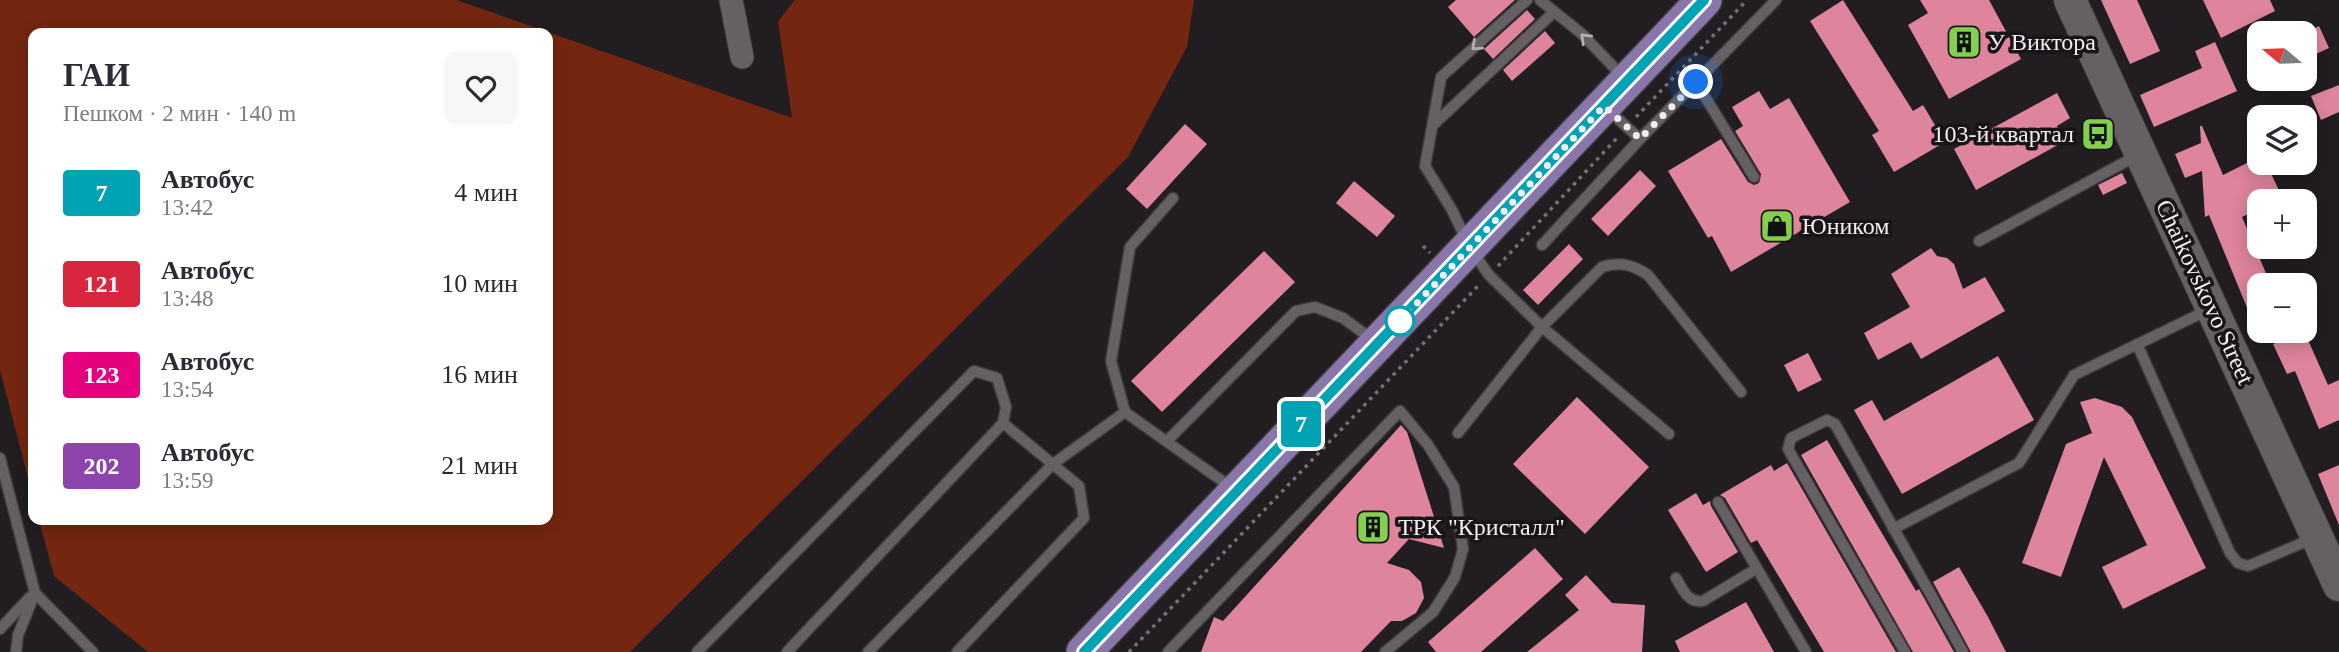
<!DOCTYPE html>
<html lang="ru">
<meta charset="utf-8">
<style>
:root{--surface:#fff;--page:#f7f7f7;--text:#2b2b33;--muted:#7c7c81}
body{margin:0;font-family:"Times New Roman",serif;background:var(--page);color:var(--text);height:100vh;display:flex;flex-direction:column;font-size:26px;white-space:nowrap}
*{box-sizing:border-box;margin:0}
p{font-size:23px;color:var(--muted)}
.icon{flex:none;width:38px;height:38px;fill:none;stroke:currentColor;stroke-width:2;stroke-linecap:round;stroke-linejoin:round}
.map{position:relative;flex:1;overflow:hidden}
.details{position:absolute;left:28px;top:28px;width:525px;height:497px;display:flex;flex-direction:column;background:var(--surface);border-radius:14px;box-shadow:0 4px 18px #0003}
.details>*{flex:none}
.badge{padding:0 14px;border-radius:5px;font-size:24px;line-height:46px}
.needle{width:46px;rotate:289deg}
.tools{position:absolute;left:2247px;top:21px;display:grid;gap:14px}
.tools a{display:grid;place-items:center;width:70px;height:70px;border-radius:14px;background:var(--surface);box-shadow:0 4px 18px #0003;font-size:35px}
.you{position:absolute;width:35px;height:35px;margin:-18px;border:5px solid #fff;border-radius:50%;background:#1a73e8;box-shadow:0 0 0 10px #1a73e833}
.map>.badge{position:absolute;translate:-50% -50%;box-shadow:0 0 0 4px #fff}
.round{display:grid;place-items:center;flex:none;width:74px;height:74px;border-radius:14px;background:var(--page)}
.head{display:flex;align-items:center;justify-content:space-between;height:119px;padding:0 35px}
h1{font-size:33px;font-weight:600;line-height:52px}
ul{padding:0;list-style:none}
li{display:flex;align-items:center;gap:21px;height:91px;padding:0 35px}
li div{flex:1}
li b{display:block;font-size:26px}
li em{font-style:normal}
li .badge{min-width:77px;font-weight:700;text-align:center}
.map>svg:first-child{display:block}
</style>
<div class="map">
<svg width="2339" height="652" viewBox="0 0 2339 652">
<rect width="100%" height="100%" fill="#211d21"/>
<!-- forest -->
<path fill="#742610" d="M0,0H457L792,118L778,21L795,0H1194L1187,47L1128,157L630,652H148L54,576L39,520H548V33H33V497L0,370Z"/>
<!-- building -->
<g fill="#de849c">
<path d="M1456,0H1515L1474,37L1448,7Z"/>
<path d="M1843,0L1913,111L1923,105L1945,142L1894,172L1872,135L1879,131L1810,21Z"/>
<path d="M1920,0H1989L2021,59L1949,99L1908,25L1928,13Z"/>
<path d="M2101,0H2137L2160,51L2130,64Z"/>
<path d="M2203,0H2270L2275,11L2221,38Z"/>
<path d="M1527,10L1535,19L1493,59L1484,49Z"/>
<path d="M2319,26L2329,48L2305,59V33Z"/>
<path d="M1545,31L1555,43L1512,81L1503,70Z"/>
<path d="M2215,42L2237,91L2154,127L2140,95L2202,68L2195,51Z"/>
<path d="M2339,85V112L2321,120L2311,96Z"/>
<path d="M1759,91L1770,109L1789,98L1850,202L1731,272L1712,236L1708,238L1668,171L1721,139L1748,182L1754,185L1759,183L1761,174L1735,131L1743,126L1732,107Z"/>
<path d="M2057,93L2070,118L2057,126L2065,141L1976,190L1954,149Z"/>
<path d="M1185,124L1207,144L1147,209L1126,189Z"/>
<path d="M2200,126H2202L2223,175L2259,157V163H2266L2284,201H2259V209L2242,217L2271,285H2259V337L2209,215L2205,217L2202,171L2185,178L2175,154L2201,143Z"/>
<path d="M1640,170L1656,186L1608,236L1591,219Z"/>
<path d="M2122,173L2127,183L2103,195L2098,185Z"/>
<path d="M1354,181L1395,216L1377,237L1336,203Z"/>
<path d="M1569,244L1583,259L1538,305L1523,290Z"/>
<path d="M1931,248L1937,256L1947,258L1954,264L1963,289L1985,277L2005,311L1921,359L1911,342L1878,360L1864,333L1910,307L1891,274Z"/>
<path d="M1264,251L1295,282L1162,412L1131,381Z"/>
<path d="M2304,331L2328,385L2339,380V420L2319,429L2295,371L2287,374L2273,344Z"/>
<path d="M1808,353L1822,380L1798,392L1784,365Z"/>
<path d="M1998,356L2034,420L1902,494L1854,410L1872,400L1884,421Z"/>
<path d="M1577,397L1649,467L1585,534L1513,464Z"/>
<path d="M2095,398L2122,407L2132,417L2206,568L2123,609L2102,567L2147,545L2104,457L2061,577L2022,563L2066,444L2092,433L2080,402Z"/>
<path d="M1401,425L1407,432L1444,548L1409,539L1387,563L1409,570L1421,582L1424,598L1416,613L1402,621H1391L1361,652H1201L1214,617L1223,621Z"/>
<path d="M1827,440L1916,591L1919,589L1954,652H1913L1801,455Z"/>
<path d="M1787,463L1896,652H1824L1757,540L1751,543L1725,498L1720,495L1771,465L1774,471Z"/>
<path d="M2339,465V525L2318,474Z"/>
<path d="M1696,493L1703,505L1710,501L1711,506L1738,552L1706,572L1668,510Z"/>
<path d="M1535,548L1563,579L1481,652H1436L1428,642Z"/>
<path d="M1959,567L1988,617L2006,652H1971L1933,582Z"/>
<path d="M1586,575L1612,603L1645,605L1642,652H1527L1579,610L1565,595Z"/>
<path d="M1746,602L1774,652H1680L1675,641Z"/>
</g>
<g fill="none" stroke-linecap="round" stroke-linejoin="round">
<defs>
<g id="lane">
<path d="M1527,0L1441,77L1425,166L1452,210L1470,248L1489,275L1542,327L1669,434"/>
<path d="M1540,0L1582,34L1623,77"/>
<path d="M1696,82L1754,177"/>
<path d="M1606,108L1640,139"/>
<path d="M1433,125L1554,12"/>
<path d="M1979,241L2138,155"/>
<path d="M1542,245L1640,139L1776,0"/>
<path d="M2137,344L2230,553L2238,563L2248,566L2314,538"/>
<path d="M1125,412L1111,361L1130,247L1173,198"/>
<path d="M1458,433L1542,327L1602,267C1620,261 1633,265 1648,275L1741,392"/>
<path d="M1167,441L1296,311L1315,307L1343,318L1373,340"/>
<path d="M0,458L35,593L93,652"/>
<path d="M1718,502L1806,652"/>
<path d="M1893,529L2019,463L2074,375L2210,309"/>
<path d="M1676,578C1683,590 1688,603 1703,601L1756,569"/>
<path d="M0,629L30,597"/>
<path d="M16,652L18,635L35,593"/>
<path d="M697,652L974,371L997,378L1006,407L1003,423L1079,486L1084,518L957,652"/>
<path d="M787,652L1003,423"/>
<path d="M868,652L1053,464L1125,412L1232,488"/>
<path d="M1168,652L1400,411L1428,445L1454,487L1463,549L1455,577L1433,612L1385,652"/>
<path d="M1905,652L1788,449L1791,438L1827,420L1835,424L1963,652"/>
</g>
<path id="street" d="M731,0L742,57"/>
<path id="secondary" d="M2070,0L2339,585"/>
<path id="primary" d="M1084,652L1704,0"/>
</defs>
<!-- lane casing -->
<use href="#lane" stroke="#3e3a3d" stroke-width="13"/>
<!-- street casing -->
<use href="#street" stroke="#3e3a3d" stroke-width="25"/>
<!-- secondary casing -->
<use href="#secondary" stroke="#3e3a3d" stroke-width="34"/>
<!-- primary casing -->
<use href="#primary" stroke="#3e3a3d" stroke-width="38"/>
<!-- path -->
<g stroke="#757175" stroke-width="3.5" stroke-dasharray="3.5 5" stroke-linecap="butt">
<path d="M1636,117L1747,0"/>
<path d="M1423,246L1430,253"/>
<path d="M1498,266L1617,138"/>
<path d="M1129,652L1478,286"/>
</g>
<!-- lane -->
<use href="#lane" stroke="#656064" stroke-width="10"/>
<!-- street -->
<use href="#street" stroke="#656064" stroke-width="23"/>
<!-- secondary -->
<use href="#secondary" stroke="#656064" stroke-width="32"/>
<!-- primary -->
<use href="#primary" stroke="#8977ab" stroke-width="35"/>
</g>
<!-- one-way arrows -->
<defs><path id="oneway-chevron" d="M-2-3.5L2.5 0L-2 3.5" fill="none" stroke-width="1.6" stroke-linecap="round" stroke-linejoin="round" transform="scale(1.75)"/></defs>
<g stroke="#b2aeb1">
<use href="#oneway-chevron" transform="translate(1585 38) rotate(-136)"/>
<use href="#oneway-chevron" transform="translate(1476 46) rotate(138)"/>
</g>
<g fill="none" stroke-linecap="round" stroke-linejoin="round">
<defs>
<path id="line" d="M1084,652L1704,0"/>
</defs>
<!-- line casing -->
<use href="#line" stroke="#fff" stroke-width="16"/>
<!-- line -->
<use href="#line" stroke="#00a3b4" stroke-width="10"/>
<!-- walk -->
<path stroke="#f1edf0" stroke-width="7" stroke-dasharray="0 12.6" d="M1400,321L1604,106L1640,139L1696,82"/>
</g>
<!-- icons -->
<defs>
<symbol id="building-square" viewBox="-11 -11 22 22"><rect x="-9" y="-9" width="18" height="18" rx="4" fill="#83d04e" stroke="#181417"/><path d="M-4-6H4V6H1V3H-1V6H-4ZM-2.5-4.3h1.7v1.8h-1.7ZM.8-4.3h1.7v1.8H.8ZM-2.5-1h1.7V.8h-1.7ZM.8-1h1.7V.8H.8Z" fill="#111"/></symbol>
<symbol id="bus-square" viewBox="-11 -11 22 22"><rect x="-9" y="-9" width="18" height="18" rx="4" fill="#83d04e" stroke="#181417"/><path d="M-5-6H5V4H4V6H2V4H-2V6H-4V4H-5ZM-3.5-4V0h7V-4ZM-3.5 1.2v1.5H-2V1.2ZM2 1.2v1.5H3.5V1.2Z" fill="#111"/></symbol>
<symbol id="shop-square" viewBox="-11 -11 22 22"><rect x="-9" y="-9" width="18" height="18" rx="4" fill="#83d04e" stroke="#181417"/><path d="M-5-2.5h2.3a2.7 3.5 0 0 1 5.4 0H5L5.5 6h-11ZM-1.5-2.5h3a1.5 2.3 0 0 0-3 0Z" fill="#111"/></symbol>
</defs>
<g fill-rule="evenodd">
<use href="#building-square" x="1945" y="23" width="38" height="38"/>
<use href="#bus-square" x="2079" y="115" width="38" height="38"/>
<use href="#shop-square" x="1758" y="207" width="38" height="38"/>
<use href="#building-square" x="1354" y="508" width="38" height="38"/>
</g>
<!-- markers -->
<circle fill="#fff" stroke="#00a3b4" stroke-width="3.5" cx="1400" cy="321" r="14"/>
<g text-anchor="middle" stroke-width="7" stroke-linejoin="round" paint-order="stroke">
<!-- poi labels -->
<g font-size="24" fill="#f1edf0" stroke="#181417" text-anchor="start">
<text x="1988" y="50">У Виктора</text>
<text x="2074" y="142" text-anchor="end">103-й квартал</text>
<text x="1802" y="234">Юником</text>
<text x="1398" y="535">ТРК "Кристалл"</text>
</g>
<!-- street labels -->
<g font-size="24" fill="#f1edf0" stroke="#181417">
<text transform="translate(2205 292) rotate(65)" y="8">Chaikovskovo Street</text>
</g>
</g>
</svg>
<div class="tools">
<a><svg class="needle" viewBox="-14 -14 28 28"><path d="M0-13l5 13h-10z" fill="#e53935"/><path d="M0 13l5-13h-10z" fill="#7c7c81"/></svg></a>
<a><svg class="icon" aria-label="layers" viewBox="0 0 24 24"><path d="M12 4l9 5-9 5-9-5zM3 14l9 5 9-5"/></svg></a>
<a>+</a>
<a>−</a>
</div>
<div class="you" style="left:1696px;top:82px"></div>
<b class="badge" style="left:1301px;top:424px;background:#00a3b4;color:#fff">7</b>
<section class="details">
<div class="head"><div><h1>ГАИ</h1><p>Пешком · 2 мин · 140 m</p></div><a class="round"><svg class="icon" aria-label="heart" viewBox="0 0 24 24"><path d="M12 20l-8-8c-3-5 5-10 8-4 3-6 11-1 8 4z"/></svg></a></div>
<ul>
<li><span class="badge" style="background:#00a3b4;color:#fff">7</span><div><b>Автобус</b><p>13:42</p></div><em>4 мин</em></li>
<li><span class="badge" style="background:#d7263d;color:#fff">121</span><div><b>Автобус</b><p>13:48</p></div><em>10 мин</em></li>
<li><span class="badge" style="background:#e6007e;color:#fff">123</span><div><b>Автобус</b><p>13:54</p></div><em>16 мин</em></li>
<li><span class="badge" style="background:#8e44ad;color:#fff">202</span><div><b>Автобус</b><p>13:59</p></div><em>21 мин</em></li>
</ul>
</section>
</div>
